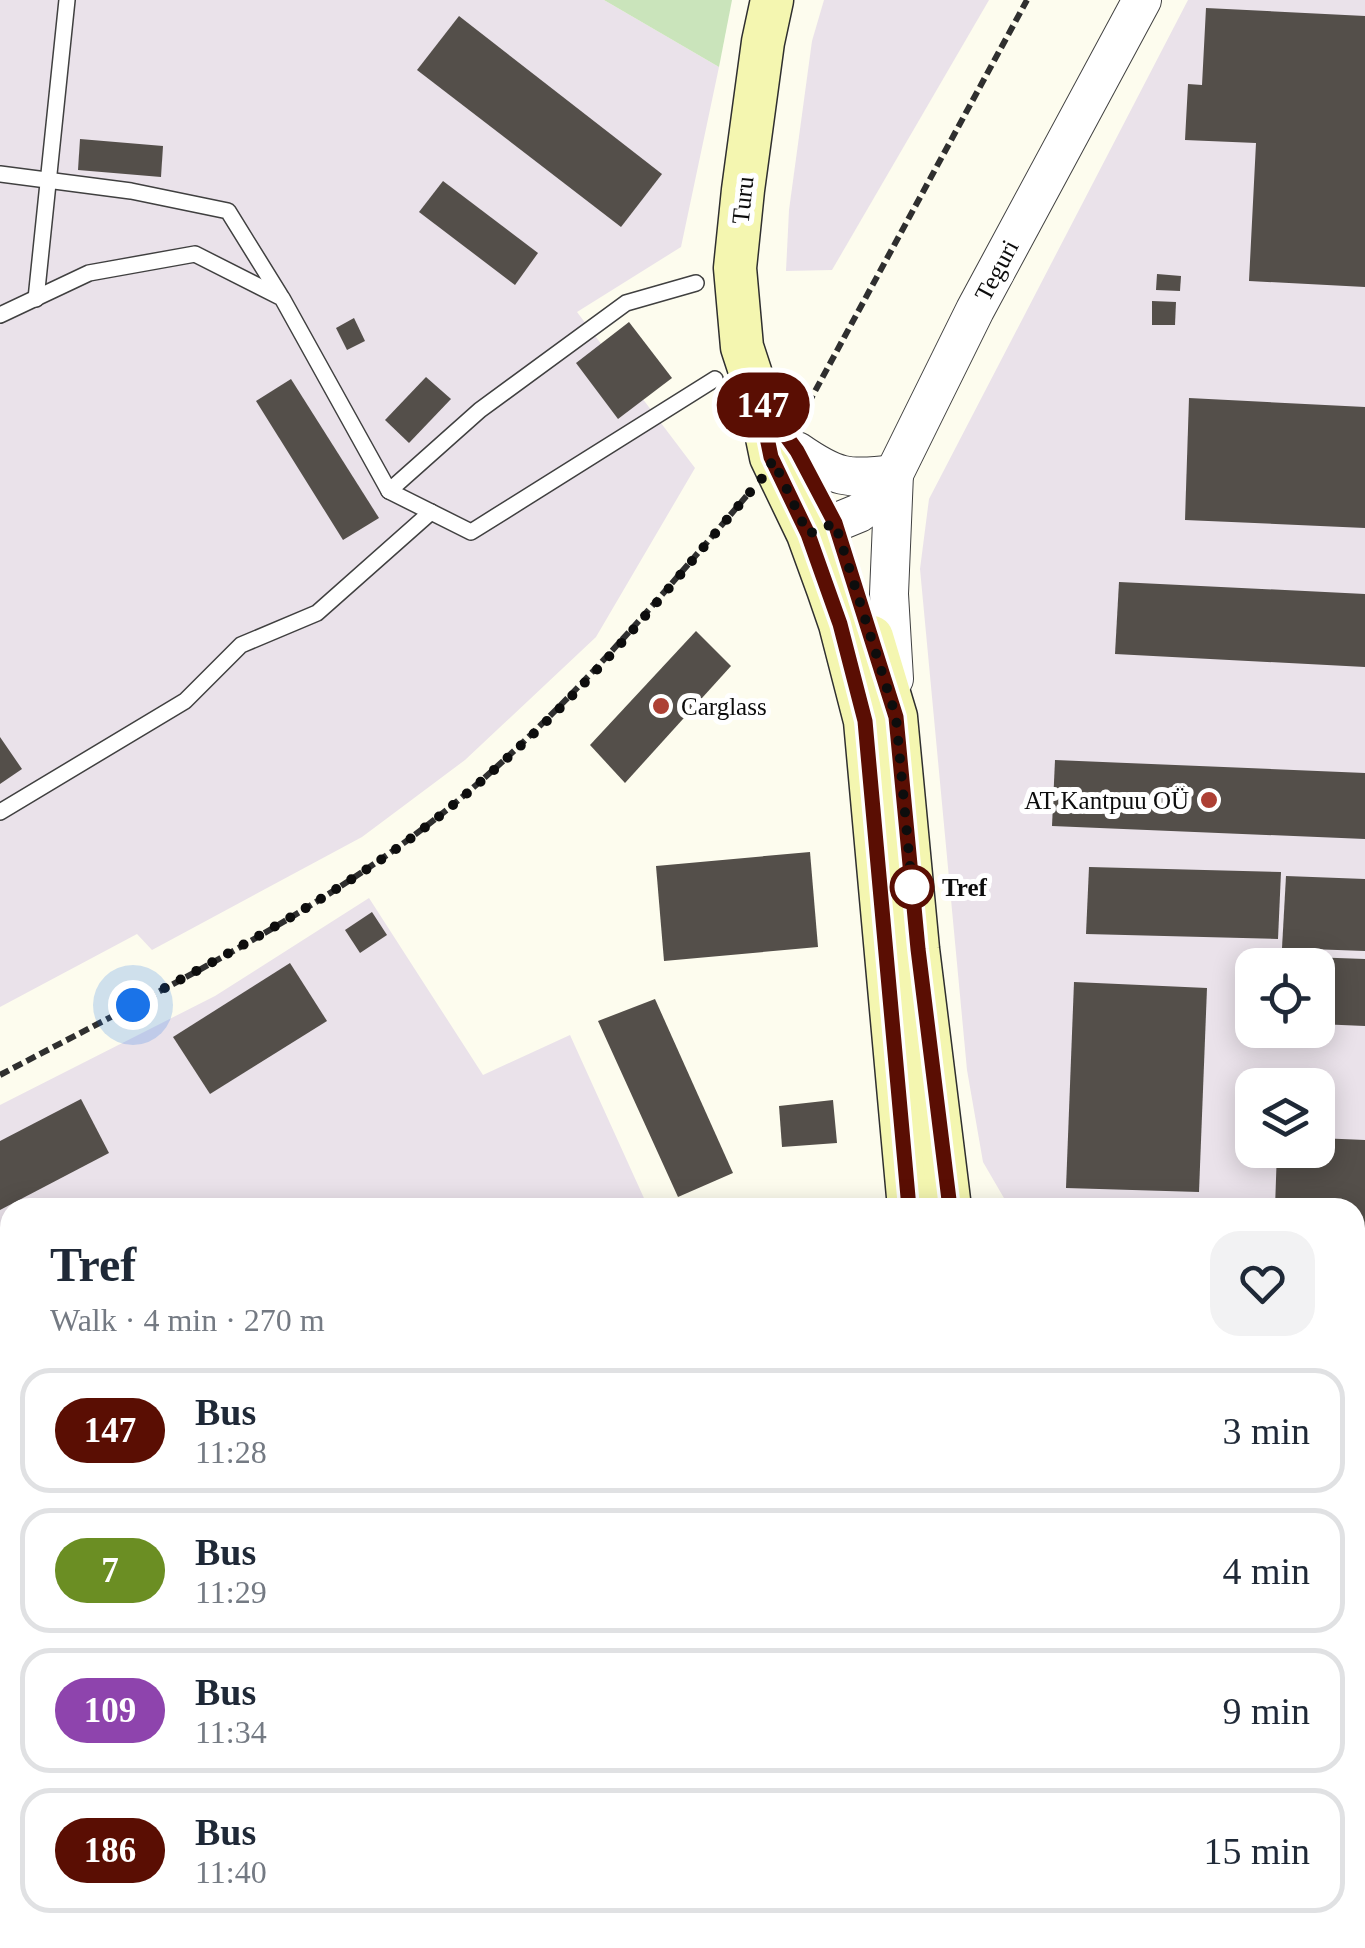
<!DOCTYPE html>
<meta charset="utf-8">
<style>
:root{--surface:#fff;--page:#f2f2f3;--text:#1f2937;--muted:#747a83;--line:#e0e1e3}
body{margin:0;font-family:Georgia,serif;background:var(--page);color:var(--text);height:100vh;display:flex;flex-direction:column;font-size:38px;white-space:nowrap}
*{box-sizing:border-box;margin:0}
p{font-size:32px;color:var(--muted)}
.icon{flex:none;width:55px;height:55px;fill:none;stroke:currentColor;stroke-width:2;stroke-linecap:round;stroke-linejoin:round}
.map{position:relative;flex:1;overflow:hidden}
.drawer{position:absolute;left:0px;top:1198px;width:1365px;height:752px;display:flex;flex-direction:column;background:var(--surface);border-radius:30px 30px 0 0;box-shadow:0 5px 25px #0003}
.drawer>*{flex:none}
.badge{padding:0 20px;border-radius:32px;font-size:35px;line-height:65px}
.fabs{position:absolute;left:1235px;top:948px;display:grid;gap:20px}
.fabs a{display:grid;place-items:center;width:100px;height:100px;border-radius:20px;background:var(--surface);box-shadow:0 5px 25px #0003;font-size:50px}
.you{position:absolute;width:50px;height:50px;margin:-25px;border:8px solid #fff;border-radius:50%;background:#1a73e8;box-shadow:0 0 0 15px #1a73e833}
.map>.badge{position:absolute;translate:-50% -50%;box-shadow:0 0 0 5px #fff}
.round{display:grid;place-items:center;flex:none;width:105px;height:105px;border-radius:30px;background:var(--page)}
.head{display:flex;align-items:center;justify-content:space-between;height:170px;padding:0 50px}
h1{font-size:48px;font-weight:700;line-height:75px}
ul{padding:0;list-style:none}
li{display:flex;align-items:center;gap:30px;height:125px;margin:0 20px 15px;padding:0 30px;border:5px solid var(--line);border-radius:30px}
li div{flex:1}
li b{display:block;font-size:38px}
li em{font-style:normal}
li .badge{min-width:110px;font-weight:700;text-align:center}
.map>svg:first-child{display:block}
</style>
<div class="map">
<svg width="1365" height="1948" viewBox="0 0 1365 1948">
<rect width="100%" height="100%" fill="#fdfcee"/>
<!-- industrial -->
<g fill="#eae2ea" fill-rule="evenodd">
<path d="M0,0H604L719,67L681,247L577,312L695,468L596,637L465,760L362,837L152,950L137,934L0,1007Z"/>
<path d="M824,0H989L832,270L786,271L789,210L812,41Z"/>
<path d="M1188,0H1365V1249L1355,1248V1208L1014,1207L1008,1205L983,1162L967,1070L920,569L929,499ZM1252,965H1318V1030H1252ZM1252,1085H1318V1150H1252Z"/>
<path d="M369,898L483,1075L570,1035L648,1207L10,1208V1556L0,1555V1105L215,996Z"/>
</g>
<!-- green -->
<g fill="#cae4bb">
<path d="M604,0H732L719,67Z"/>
<path d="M1365,1456V1639H1360Z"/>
<path d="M730,1940H786L784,1948H729Z"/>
</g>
<!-- building -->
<g fill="#544f4a">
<path d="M1206,8L1365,16V287L1249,281L1256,143L1185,140L1188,84L1202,85Z"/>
<path d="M459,16L662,174L621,227L417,70Z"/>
<path d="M80,139L163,146L161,177L78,170Z"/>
<path d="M443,181L538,253L515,285L419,212Z"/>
<path d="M1157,274L1181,276L1180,291L1156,290Z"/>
<path d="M1152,301L1176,302L1175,325H1152Z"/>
<path d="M354,318L365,341L347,350L336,328Z"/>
<path d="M629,322L672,378L618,419L576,363Z"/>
<path d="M426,377L451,399L409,443L385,420Z"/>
<path d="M291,379L379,518L343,540L256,401Z"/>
<path d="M1189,398L1365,407V528L1185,520Z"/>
<path d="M1119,582L1365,594V667L1115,654Z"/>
<path d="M696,631L731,666L625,783L590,745Z"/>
<path d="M0,737L22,769L0,784Z"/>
<path d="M1055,760L1365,773V839L1052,826Z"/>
<path d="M810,852L818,947L664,961L656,866Z"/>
<path d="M1089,867L1281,872L1278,939L1086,934Z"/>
<path d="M1286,876L1365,879V951L1282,948Z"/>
<path d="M372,912L387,935L360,953L345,930Z"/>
<path d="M1282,956L1365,959V1026L1318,1024V965H1282Z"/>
<path d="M290,963L327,1021L210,1094L173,1037Z"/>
<path d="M1074,982L1207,988L1199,1192L1066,1188Z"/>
<path d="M655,999L733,1173L678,1197L598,1021Z"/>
<path d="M81,1099L109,1153L0,1210V1141Z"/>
<path d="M833,1100L837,1143L782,1147L779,1106Z"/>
<path d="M1318,1138L1365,1140V1237H1355V1208H1275L1277,1150H1318Z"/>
<path d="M0,1320L10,1321L7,1381H0Z"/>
<path d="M10,1419V1526L0,1525L1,1420Z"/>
<path d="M3,1641H10V1679L0,1678V1644H4Z"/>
<path d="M1355,1772H1363L1362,1783H1365V1892L1355,1891Z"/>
<path d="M273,1940H293V1948H274Z"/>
<path d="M439,1940H496V1948H440Z"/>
<path d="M596,1940H632L631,1948H596Z"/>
<path d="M1070,1940L1095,1943V1940H1123L1121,1948H1068Z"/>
</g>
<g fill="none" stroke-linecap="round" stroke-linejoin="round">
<defs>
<g id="service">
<path d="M0,174L131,191L228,211L280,295"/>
<path d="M36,299L67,0"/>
<path d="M0,315L89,273L195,254L282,298L389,491L471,532L715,379"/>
<path d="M389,491L480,410L626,303L696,283"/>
<path d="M0,812L185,701L241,645L317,613L431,512"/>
</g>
<g id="minor">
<path d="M1355,1270L1365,1271"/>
<path d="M0,1582L10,1583"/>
<path d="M1355,1661L1365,1662"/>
<path d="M1040,1948L1042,1940"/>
</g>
<g id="tertiary">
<path d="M797,451C836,478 847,480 894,474"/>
<path d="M808,534L859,513L876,501L894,474L975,310L1142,0"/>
<path d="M894,679L889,594L894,474"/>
</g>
<g id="secondary">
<path d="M772,0L763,42L743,190L735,268L742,347L759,399L771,457L808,534L828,589L840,624L865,721L909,1208"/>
<path d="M872,637L896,717L918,949L950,1208"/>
<path d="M826,1948L828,1940"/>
<path d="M869,1948L870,1940"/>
</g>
</defs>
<!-- service casing -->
<use href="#service" stroke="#404040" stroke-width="18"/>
<!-- minor casing -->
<use href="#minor" stroke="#404040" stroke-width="32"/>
<!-- tertiary casing -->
<use href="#tertiary" stroke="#404040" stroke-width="40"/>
<!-- secondary casing -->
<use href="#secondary" stroke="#2f2f2f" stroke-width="45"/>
<!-- path -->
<g stroke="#2f2f2f" stroke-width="6" stroke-dasharray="10 5" stroke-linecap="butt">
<path d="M801,417L1027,0"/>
<path d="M0,1075C125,1009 254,946 371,866C520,766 634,628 749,493"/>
</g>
<!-- service -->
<use href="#service" stroke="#fff" stroke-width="15"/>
<!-- minor -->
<use href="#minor" stroke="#fff" stroke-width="30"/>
<!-- tertiary -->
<use href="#tertiary" stroke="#fff" stroke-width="38"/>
<!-- secondary -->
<use href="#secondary" stroke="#f4f6b0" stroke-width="42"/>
</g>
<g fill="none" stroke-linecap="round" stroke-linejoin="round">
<defs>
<path id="line" d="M909,1208L865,721L840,624L808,534L771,457L759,399L797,451L835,523L896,717L918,949L950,1208"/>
</defs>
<!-- line casing -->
<use href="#line" stroke="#fff" stroke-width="22"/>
<!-- line -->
<use href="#line" stroke="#5a0e03" stroke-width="15"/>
<!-- walk -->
<path stroke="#0d0d0d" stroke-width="10" stroke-dasharray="0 18" d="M133,1005C214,962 294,918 370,867C426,830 481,783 530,737C615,658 688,564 764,476L773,460L808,534L835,523L896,717L912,887"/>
</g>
<!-- markers -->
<g fill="#ad4034" stroke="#fff" stroke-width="4">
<circle cx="661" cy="706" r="10"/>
<circle cx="1209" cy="800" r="10"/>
</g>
<circle fill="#fff" stroke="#5a0e03" stroke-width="5" cx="912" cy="887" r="20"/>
<g text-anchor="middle" stroke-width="10" stroke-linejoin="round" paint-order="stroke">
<!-- street labels -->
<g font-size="25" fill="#0d0d0d" stroke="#fff">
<text transform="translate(742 200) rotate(-84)" y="9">Turu</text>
<text transform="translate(996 270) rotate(-62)" y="9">Teguri</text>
</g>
<!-- poi labels -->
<g font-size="25" fill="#0d0d0d" stroke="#fff" text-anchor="start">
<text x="681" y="715">Carglass</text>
<text x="1189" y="809" text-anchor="end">AT Kantpuu OÜ</text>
</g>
<!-- stop labels -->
<g font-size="25" font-weight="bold" fill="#0d0d0d" stroke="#fff" text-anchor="start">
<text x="942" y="896">Tref</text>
</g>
</g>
</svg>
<div class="fabs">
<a><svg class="icon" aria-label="locate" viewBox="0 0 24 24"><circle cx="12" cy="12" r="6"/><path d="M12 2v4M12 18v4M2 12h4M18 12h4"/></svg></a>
<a><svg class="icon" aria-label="layers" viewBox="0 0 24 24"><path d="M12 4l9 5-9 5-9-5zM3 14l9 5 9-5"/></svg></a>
</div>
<div class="you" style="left:133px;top:1005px"></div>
<b class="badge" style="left:763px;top:405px;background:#5a0e03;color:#fff">147</b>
<section class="drawer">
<div class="head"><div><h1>Tref</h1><p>Walk · 4 min · 270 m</p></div><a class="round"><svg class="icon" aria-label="heart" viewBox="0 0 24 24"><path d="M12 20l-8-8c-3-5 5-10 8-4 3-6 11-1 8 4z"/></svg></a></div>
<ul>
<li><span class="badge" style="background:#5a0e03;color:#fff">147</span><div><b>Bus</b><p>11:28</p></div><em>3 min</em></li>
<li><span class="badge" style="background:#6b8e23;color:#fff">7</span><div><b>Bus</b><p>11:29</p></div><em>4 min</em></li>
<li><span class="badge" style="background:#8e44ad;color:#fff">109</span><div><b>Bus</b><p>11:34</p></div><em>9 min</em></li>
<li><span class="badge" style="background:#5a0e03;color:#fff">186</span><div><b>Bus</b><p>11:40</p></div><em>15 min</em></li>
</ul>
</section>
</div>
